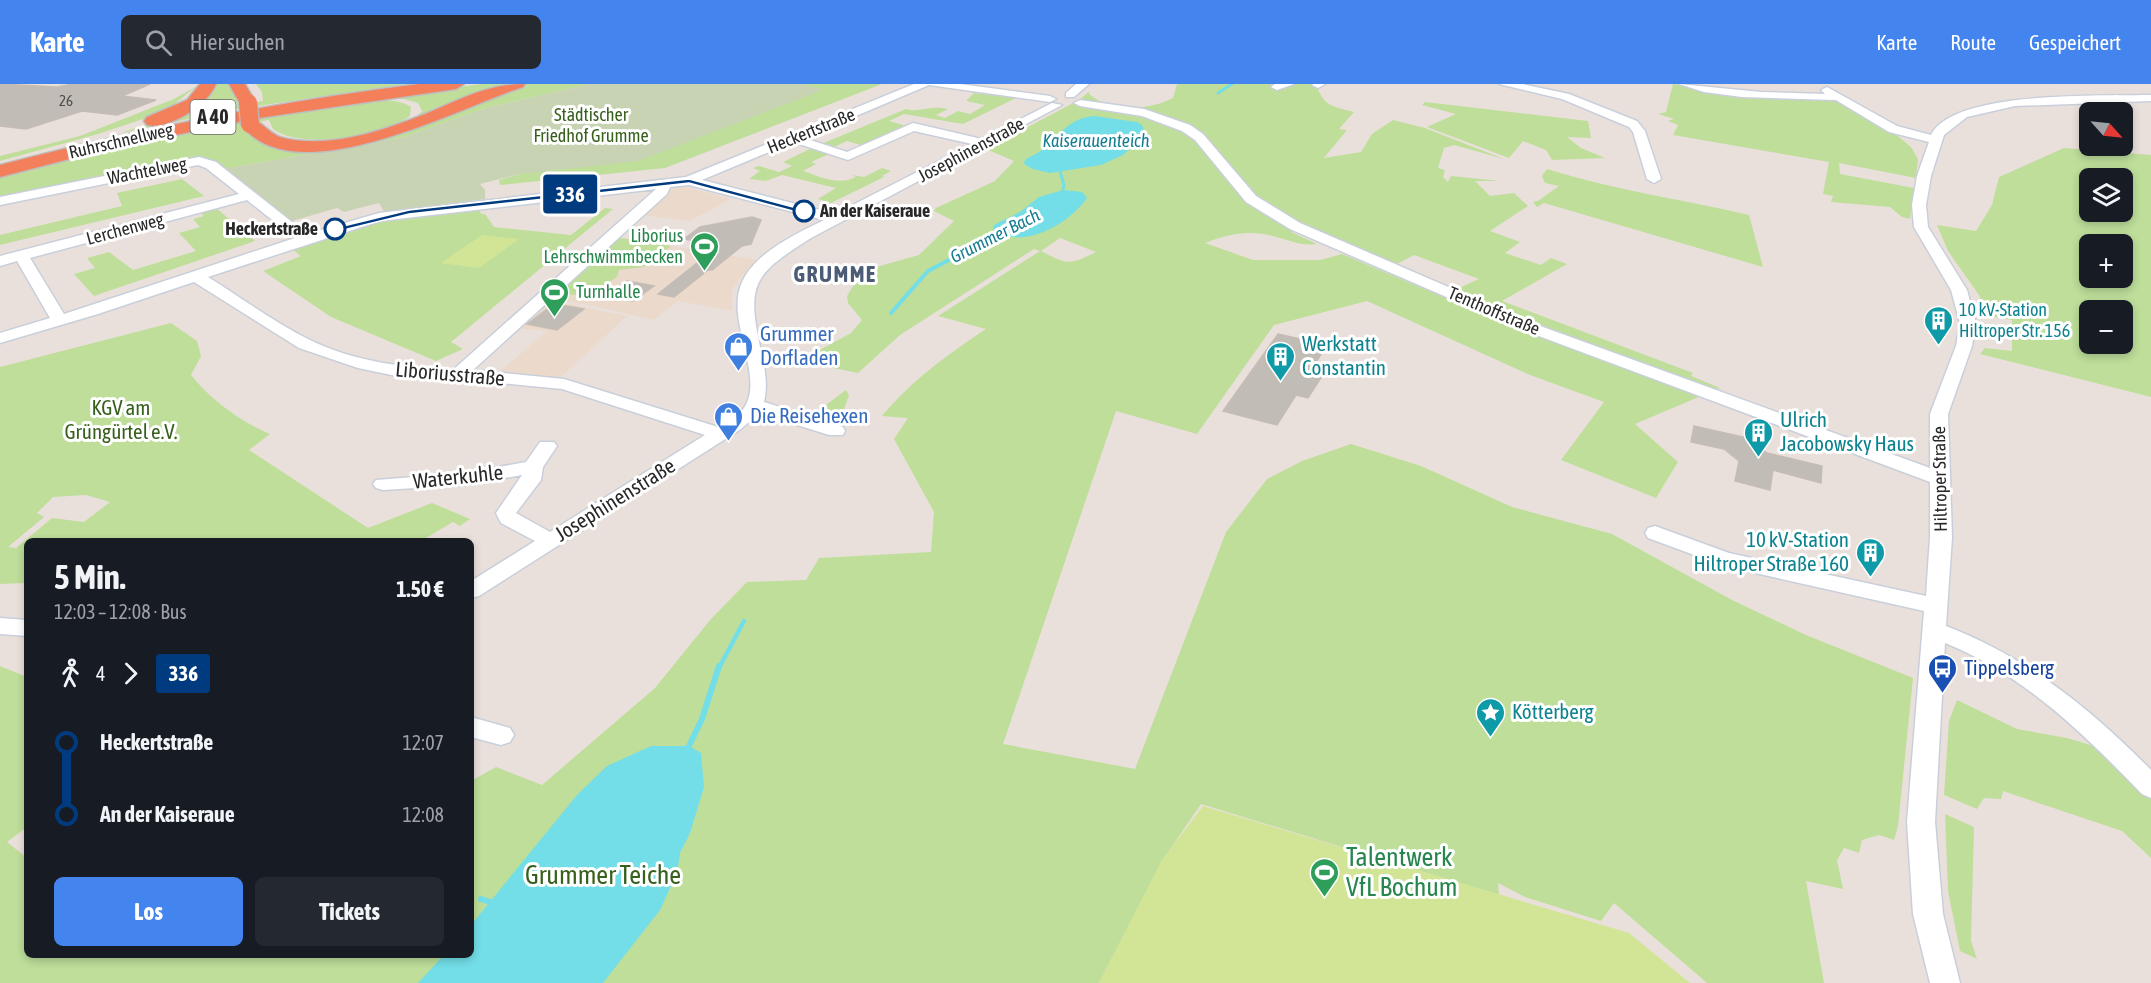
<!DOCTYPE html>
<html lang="de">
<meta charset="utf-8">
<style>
:root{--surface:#171b24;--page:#242831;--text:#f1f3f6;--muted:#9ea1a6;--accent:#4384ef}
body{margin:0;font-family:"Asap Condensed",sans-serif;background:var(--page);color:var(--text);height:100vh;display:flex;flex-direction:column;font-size:22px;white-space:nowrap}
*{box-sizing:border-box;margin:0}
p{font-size:20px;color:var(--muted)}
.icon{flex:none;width:33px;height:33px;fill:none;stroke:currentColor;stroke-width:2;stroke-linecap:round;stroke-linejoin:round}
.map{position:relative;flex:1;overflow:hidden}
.panel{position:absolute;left:24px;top:454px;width:450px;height:420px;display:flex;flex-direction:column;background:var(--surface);border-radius:9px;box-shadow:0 3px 9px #0003}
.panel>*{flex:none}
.badge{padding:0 12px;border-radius:4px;font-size:21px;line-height:39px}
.needle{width:39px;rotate:117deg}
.buttons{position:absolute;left:2079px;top:18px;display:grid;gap:12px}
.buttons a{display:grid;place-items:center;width:54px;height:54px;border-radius:9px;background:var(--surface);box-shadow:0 3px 9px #0003;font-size:30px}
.map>.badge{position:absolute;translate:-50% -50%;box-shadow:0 0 0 3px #fff}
.legs{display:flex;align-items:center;gap:9px;height:66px;padding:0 30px;font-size:20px}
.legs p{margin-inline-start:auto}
.summary{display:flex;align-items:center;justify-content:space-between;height:102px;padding:0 30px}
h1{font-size:33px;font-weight:700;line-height:45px}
.button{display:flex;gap:12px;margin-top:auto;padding:12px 30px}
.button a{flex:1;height:69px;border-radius:9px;background:var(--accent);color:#fff;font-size:24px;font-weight:700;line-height:69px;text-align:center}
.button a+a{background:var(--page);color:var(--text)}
ul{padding:0 30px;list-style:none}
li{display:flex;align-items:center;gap:21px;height:72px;font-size:22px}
li i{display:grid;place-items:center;width:9px;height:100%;margin:0 8px;background:currentColor}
li i::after{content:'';width:15px;height:15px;margin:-8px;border:4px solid;border-radius:50%;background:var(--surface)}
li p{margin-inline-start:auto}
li:first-child i{background:linear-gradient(#0000 50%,currentColor 0)}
li:last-child i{background:linear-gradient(currentColor 50%,#0000 0)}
header{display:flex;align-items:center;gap:36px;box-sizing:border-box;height:84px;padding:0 30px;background:var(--accent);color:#fff}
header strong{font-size:28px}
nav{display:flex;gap:33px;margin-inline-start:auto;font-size:21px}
.search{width:420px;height:54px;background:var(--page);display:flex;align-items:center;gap:15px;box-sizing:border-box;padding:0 21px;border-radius:9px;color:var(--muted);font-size:22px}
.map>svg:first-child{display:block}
</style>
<header>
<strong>Karte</strong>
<div class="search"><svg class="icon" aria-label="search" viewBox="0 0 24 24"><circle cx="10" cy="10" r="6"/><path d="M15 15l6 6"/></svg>Hier suchen</div>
<nav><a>Karte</a><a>Route</a><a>Gespeichert</a></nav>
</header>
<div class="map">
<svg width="2151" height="899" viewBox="0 0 2151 899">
<rect width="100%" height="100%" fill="#eae0db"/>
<!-- education -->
<g fill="#ebdacb">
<path d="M676,103H686L731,115L690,137L640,131L667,106Z"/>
<path d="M614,153L759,176L744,190L732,206V227L678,217L654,236L584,220L549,216L627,232L560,294L498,289L547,247L514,244Z"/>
</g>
<!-- green -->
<g fill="#bede9a" fill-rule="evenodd">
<path d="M213,0H230L241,20L263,17L262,8L256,0H407L237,25L121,49L172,31Z"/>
<path d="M482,0H512L415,35L422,27L418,19L404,15L378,13Z"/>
<path d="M523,0H590L486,24L404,53L224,85L220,79L198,72L0,114V91C96,66 192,45 290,29C321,24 383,6 411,23L410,32C383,53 301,66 273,45L269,36L243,41L250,49L269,59L346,60Z"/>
<path d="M803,0H882L665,84L500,101L499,96L822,6Z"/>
<path d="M1177,0H1271L1278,4L1294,0H1316C1324,23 1332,22 1354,28L1339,45L1347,46L1324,74L1361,68L1372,50L1393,36L1425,44L1504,75L1454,61L1444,64L1438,84L1445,86L1443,93L1448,98L1451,92L1500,97H1475L1490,112L1514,109L1528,122L1490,147L1520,158L1505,169L1541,181L1551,174L1567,180L1502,217L1693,289L1691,292L1720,304L1635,340L1678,378L1656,414L1561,376L1604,318L1530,291L1367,217L1274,241L1197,350L1116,327L1003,660L1135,685L1226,448L1267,395L1302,377L1351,360L1421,382L1512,423L1612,450L1732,516L1806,551L1913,594L1898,742L1894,756L1879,751L1862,756L1859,769L1844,764L1837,776L1843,805L1806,797L1824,899H1707L1614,819L1601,837L1525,813L1498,799L1499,811L1201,720L1162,777L1099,899H0V582L27,593V743L7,758L27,774V872H471V697L496,683L542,701L655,604L711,535L747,498L806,496L819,474L931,468L934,428L894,355L908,334L882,332C912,296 947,271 986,245L938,232L1040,167L1034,165L900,251L858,289L814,280L818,267L851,249L862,236L848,219L847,212L858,194L869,185L919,171L954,137L934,127L936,124L995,97L1014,77L986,65L1079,16L1090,7L1089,10C1111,29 1150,26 1173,14ZM1303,142L1393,182L1414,171L1479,195L1441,212L1342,170L1320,176H1253L1205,159C1228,150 1252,145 1276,153C1292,157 1300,162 1317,160L1291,148ZM1060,154L1096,168C1070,181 1067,181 1041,167Z"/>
<path d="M1673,0L1766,15L1835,16L1894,49L1911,63L1918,75L1916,94L1839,79L1840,90L1914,104L1910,135L1902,133L1890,123L1831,118L1833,112L1823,110L1829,78L1673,51L1678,41L1668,37L1674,35L1658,30L1666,28Z"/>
<path d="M197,2L164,28L98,50L0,77V72L80,52L174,15Z"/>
<path d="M974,9L1016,14L963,40L904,30L889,37L907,42L864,62L847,57L832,64L821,60L906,25C919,29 930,21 948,25L936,31L945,34L958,27L970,30L985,21L966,17Z"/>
<path d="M1425,18L1588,37L1591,54L1567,53L1581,64L1605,74L1552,76L1546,66L1523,57L1509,74L1427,43L1456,30L1422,21Z"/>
<path d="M814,63L831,69L811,78L816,80L803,87C821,93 838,102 856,93L852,91L864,93L882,84L891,87L882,92L884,93L831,119L818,115L836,104L782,91L766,97L749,95L760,87L753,84L759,82L779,88L792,82L783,78Z"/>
<path d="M2064,64L2151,71V313L1980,270L1985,264L2012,267V236L1989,232L1979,211L1948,167L1937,141L1976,147L1992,121L1999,93ZM2090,94H2122V128H2090ZM2090,160H2122V194H2090ZM2090,226H2122V260H2090Z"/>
<path d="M1547,85C1613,106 1681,115 1749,131L1763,183L1544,119L1537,123L1533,118L1538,117L1559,102L1545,99L1542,92Z"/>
<path d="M182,95L204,112L0,161V151L122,122L117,109Z"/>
<path d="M215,123L255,157L94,212L74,190L95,184L87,174L109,168L133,186L196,167L179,149L200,143L193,135L204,132L199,127Z"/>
<path d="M479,124L481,130H485L494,143L571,151L605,124L613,125L451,258L463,265L436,277L331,233L263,187L301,172L292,165L378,138Z"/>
<path d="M614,153L671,162L643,183L619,186L617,193L588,212L553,209Z"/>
<path d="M171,239L197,257L201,272L191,291C210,315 242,339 270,350L249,366L368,444L432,419L470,435L460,442L453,438L419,458H27V499L0,500V283ZM86,411L110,418L84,438L52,434L16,464L8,463L44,433L37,429L53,413Z"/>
<path d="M846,306L849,311L841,334L833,341L810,333Z"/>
<path d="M1957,616L2017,645L2067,654L2114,668L2151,708V774L2122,747L2003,707L2001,715L1984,714L1977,725L1944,711L1949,637Z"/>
<path d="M1945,730L1974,743L1971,857L1977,875L1960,867L1948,807Z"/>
</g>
<!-- cemetery -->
<path fill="#c8d3b3" d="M590,0H803L823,6L638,77L520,90L480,100L485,106V115L384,128L379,119L344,128L337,124L292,137L224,85L404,53L486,24Z"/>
<!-- pitch -->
<g fill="#d2e596">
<path d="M482,151L519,155L479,184L441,179Z"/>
<path d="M1203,722L1629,849L1690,899H1099L1162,776Z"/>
</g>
<!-- water -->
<g fill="#73dee7">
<path d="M1094,32L1137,38L1142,41L1145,50L1123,71L1101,81L1050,89L1033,85L1024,80L1025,76C1030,72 1037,70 1042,66C1060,51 1069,34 1094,32Z"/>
<path d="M1063,106L1082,108L1087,114C1070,139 1022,168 993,145L994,141L1020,128L1039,113Z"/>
<path d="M651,662H689L701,669L704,703L690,749L680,769L677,789L660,826L603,899H418L443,872H471V841L577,711L607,682Z"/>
</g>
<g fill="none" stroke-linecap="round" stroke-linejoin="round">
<!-- stream-far3 -->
<g stroke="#73dee7" stroke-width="3">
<path d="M1218,9L1232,0"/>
<path d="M1059,84L1064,101L1062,110"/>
<path d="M1001,148L1004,147"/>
</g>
<!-- stream-far2 -->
<path stroke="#73dee7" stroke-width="4" d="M891,229L928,187L1004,147"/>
<!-- stream-far1 -->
<path stroke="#73dee7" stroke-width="4.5" d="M719,584L744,537"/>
<!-- stream -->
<g stroke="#73dee7" stroke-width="6">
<path d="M687,666L702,635L719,582"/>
<path d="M481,815L496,820"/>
</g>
</g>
<!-- building -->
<g fill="#c2bcb6" stroke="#c5bcb5" stroke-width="1.5">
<path d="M0,0L57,3L73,0H150L122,12L156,16L117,31L82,27L26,45L0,42Z"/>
<path d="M752,133L761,136L751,160L742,162L712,186H708L674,213L658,210L716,164L691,160L697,157L684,155L700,143Z"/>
<path d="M627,197L654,202L633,217L605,213Z"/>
<path d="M554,220L584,225L557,246L527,240Z"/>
<path d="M1278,250L1327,261L1313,283L1326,286L1308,314L1296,311L1277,341L1223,327Z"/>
<path d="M1694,342L1747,354L1767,369L1822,382L1821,399L1773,386L1770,406L1735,397L1739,377L1724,365L1691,358Z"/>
</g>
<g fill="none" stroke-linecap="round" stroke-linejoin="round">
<defs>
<g id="minor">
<path d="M914,0H960L1050,12L1056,15L1050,18L929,1L804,54L847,68L913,39L982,55L1052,19L1062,21L811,154C753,191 746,199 761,267C765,285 768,301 764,318L843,343L845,347L843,351H829L759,329L741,345L479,512L471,514V497L535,457L501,439L496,429L522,391L465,401L383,406L376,404L373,400L376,396L465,389L526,378L540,358H554L557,362L543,383L541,396L516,429L550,448L705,351L562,305L458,295L406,294L358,284L299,264L194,198L98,230L0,259V249L50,234L17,177L0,182V172L239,110L206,84L198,81L0,121V113L199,73L216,78L307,150L379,129L686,93ZM914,47L972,60L835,130L702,96L793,58L848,76ZM689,101L824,136C796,150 758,167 743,196C723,234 766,292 744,324C738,332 727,338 718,343L564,295L473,286L667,110L670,103ZM656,105L454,285C405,284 355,278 310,256C275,239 242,214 208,193L380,137ZM247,116L295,154L64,230L30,174Z"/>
<path d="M1076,0H1089L1074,13H1066V9Z"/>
<path d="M1275,0H1294L1277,6L1271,3Z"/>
<path d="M1325,0L1318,4L1312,1L1313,0Z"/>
<path d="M1499,0H1522L1569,10L1637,37L1645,47L1661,95L1654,99L1647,95L1633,48L1629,43L1562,15Z"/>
<path d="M1679,0L1761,8L1825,10L1821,6L1827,3L1897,42L1931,51C1953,6 2105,12 2151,11V17L2015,22L1967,33L1944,51L1931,92L1926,121L1928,143L1967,206L1976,239L1972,262L1948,330L1952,453L1946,542C2027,573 2091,625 2151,686V714L2142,710C2085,651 2023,590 1945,559L1935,738L1943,830L1960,899H1930L1913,830L1907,738L1924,527L1724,482L1648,454L1645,449L1648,444L1655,442L1729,469L1926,512L1930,453V398L1520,245L1290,145L1246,118L1195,56L1182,47L1142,32L1080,22L1074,19L1080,16L1144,25L1190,41L1203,50L1256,112L1300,139L1532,239L1930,384V330L1956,262L1960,239L1951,206L1914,143L1912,121L1917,92L1929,58L1889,48L1836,16L1742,13L1704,8Z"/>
<path d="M0,534L27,536V552L0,550Z"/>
<path d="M471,633L510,644L514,651L510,658L501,661L471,653Z"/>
</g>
<g id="highway">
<path d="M200,0H216C208,21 169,46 147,41L144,37L147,33L187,16Z"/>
<path d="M229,0H245L256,19L254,23H242Z"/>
<path d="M419,0H464L456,5L252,35C264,39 270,51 283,54C331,65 386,46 430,28C463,14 489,0 525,0L523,3C460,23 293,113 241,40L244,37L112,64L0,93V81C138,45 277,18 419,0Z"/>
</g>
</defs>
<!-- minor casing -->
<use href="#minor" stroke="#c9cfda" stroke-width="3"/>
<!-- highway casing -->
<use href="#highway" stroke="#bebebe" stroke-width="3"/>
<!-- minor -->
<use href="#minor" fill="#fff" fill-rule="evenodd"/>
<!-- highway -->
<use href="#highway" fill="#f4805b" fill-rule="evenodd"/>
<defs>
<path id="highway-bridge" d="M248,19L250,40"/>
</defs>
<!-- highway-bridge casing -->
<use href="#highway-bridge" stroke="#bebebe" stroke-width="20" stroke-linecap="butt"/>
<!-- highway-bridge -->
<use href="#highway-bridge" stroke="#f4805b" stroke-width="18"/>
</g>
<!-- line-1 -->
<path fill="#003b80" stroke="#fff" stroke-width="1.5" d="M689,95L808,127L804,130L689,99L409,130L335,148L331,145L409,126Z"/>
<!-- icons -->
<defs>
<symbol id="stadium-pin" viewBox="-11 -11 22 30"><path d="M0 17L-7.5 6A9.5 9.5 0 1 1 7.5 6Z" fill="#2e9e5b" stroke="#fff"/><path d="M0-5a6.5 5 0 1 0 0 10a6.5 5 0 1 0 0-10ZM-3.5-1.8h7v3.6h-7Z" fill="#fff"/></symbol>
<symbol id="building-pin" viewBox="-11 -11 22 30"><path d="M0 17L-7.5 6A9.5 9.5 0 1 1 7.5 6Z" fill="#0f9aa8" stroke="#fff"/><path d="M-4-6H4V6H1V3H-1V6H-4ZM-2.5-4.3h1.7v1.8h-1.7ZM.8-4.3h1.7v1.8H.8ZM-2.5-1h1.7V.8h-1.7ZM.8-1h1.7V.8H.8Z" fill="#fff"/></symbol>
<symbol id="shop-pin" viewBox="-11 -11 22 30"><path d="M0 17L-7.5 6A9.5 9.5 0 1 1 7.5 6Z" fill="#3f7fe0" stroke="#fff"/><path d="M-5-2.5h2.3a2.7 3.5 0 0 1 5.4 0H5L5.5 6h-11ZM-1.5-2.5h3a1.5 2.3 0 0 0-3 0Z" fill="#fff"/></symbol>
<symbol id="bus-pin" viewBox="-11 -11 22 30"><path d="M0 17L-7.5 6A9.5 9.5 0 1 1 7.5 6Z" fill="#1a4fb4" stroke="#fff"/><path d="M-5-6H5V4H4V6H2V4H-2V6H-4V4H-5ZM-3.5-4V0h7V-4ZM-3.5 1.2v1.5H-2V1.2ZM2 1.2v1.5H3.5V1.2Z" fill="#fff"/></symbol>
<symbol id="sight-pin" viewBox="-11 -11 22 30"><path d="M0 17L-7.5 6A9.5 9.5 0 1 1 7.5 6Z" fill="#0f9aa8" stroke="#fff"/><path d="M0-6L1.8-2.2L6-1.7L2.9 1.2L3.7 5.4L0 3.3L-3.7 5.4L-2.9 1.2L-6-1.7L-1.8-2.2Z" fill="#fff"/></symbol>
</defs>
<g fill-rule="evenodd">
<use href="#stadium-pin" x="688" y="146" width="33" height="45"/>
<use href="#stadium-pin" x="538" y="192" width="33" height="45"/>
<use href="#building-pin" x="1922" y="220" width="33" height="45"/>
<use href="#shop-pin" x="722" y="246" width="33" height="45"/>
<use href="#building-pin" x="1264" y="256" width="33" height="45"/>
<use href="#shop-pin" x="712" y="316" width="33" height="45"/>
<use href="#building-pin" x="1742" y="332" width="33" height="45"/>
<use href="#building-pin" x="1854" y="452" width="33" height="45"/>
<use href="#bus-pin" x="1926" y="568" width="33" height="45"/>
<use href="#sight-pin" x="1474" y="612" width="33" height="45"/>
<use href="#stadium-pin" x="1308" y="772" width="33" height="45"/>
</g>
<!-- markers -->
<g fill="#fff" stroke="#003b80" stroke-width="3">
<circle cx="804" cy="127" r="10"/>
<circle cx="335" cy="145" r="10"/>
</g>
<g text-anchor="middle" stroke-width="6" stroke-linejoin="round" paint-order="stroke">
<!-- far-number labels -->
<g font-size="15" fill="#4e4d4c">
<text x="66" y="22">26</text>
</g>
<!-- far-park labels -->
<g font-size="18" fill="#38601d" stroke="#fff">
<text x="591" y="37">Städtischer<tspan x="591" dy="21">Friedhof Grumme</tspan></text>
</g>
<!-- far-street labels -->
<g font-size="18" fill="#282828" stroke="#fff">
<text transform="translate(811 47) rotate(-22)" y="6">Heckertstraße</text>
<text transform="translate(121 57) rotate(-13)" y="6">Ruhrschnellweg</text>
<text transform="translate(971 66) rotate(-28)" y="6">Josephinenstraße</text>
<text transform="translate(147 87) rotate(-11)" y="6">Wachtelweg</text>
<text transform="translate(125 145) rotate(-15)" y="6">Lerchenweg</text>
<text transform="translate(1494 227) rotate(23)" y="6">Tenthoffstraße</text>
<text transform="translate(1940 395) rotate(-91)" y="6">Hiltroper Straße</text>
</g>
<!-- far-water labels -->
<g font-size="18" font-style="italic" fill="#157d90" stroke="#fff">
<text x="1096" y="63">Kaiserauenteich</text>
<text transform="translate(995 152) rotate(-27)" y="6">Grummer Bach</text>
</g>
<!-- far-stop labels -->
<g font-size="18" font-weight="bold" fill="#282828" stroke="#fff" text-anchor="start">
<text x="820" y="133">An der Kaiseraue</text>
<text x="318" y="151" text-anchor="end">Heckertstraße</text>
</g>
<!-- far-leisure labels -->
<g font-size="18" fill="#27864d" stroke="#fff" text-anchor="end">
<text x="683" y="158">Liborius<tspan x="683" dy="21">Lehrschwimmbecken</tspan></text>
<text x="576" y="214" text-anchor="start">Turnhalle</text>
</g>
<!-- far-culture labels -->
<g font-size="18" fill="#0d838f" stroke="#fff" text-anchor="start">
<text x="1959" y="232">10 kV-Station<tspan x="1959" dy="21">Hiltroper Str. 156</tspan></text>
</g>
<!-- shield labels -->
<rect fill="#fff" stroke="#686868" stroke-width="1.5" x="190.5" y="16" width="45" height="34" rx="4.5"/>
<g font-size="20" font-weight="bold" fill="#282828">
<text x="213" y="40">A 40</text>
</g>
<!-- shop labels -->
<g font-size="21" fill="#366cbe" stroke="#fff" text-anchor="start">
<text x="760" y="257">Grummer<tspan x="760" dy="24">Dorfladen</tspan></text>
<text x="750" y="339">Die Reisehexen</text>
</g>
<!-- culture labels -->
<g font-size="21" fill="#0d838f" stroke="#fff" text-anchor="start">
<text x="1302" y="267">Werkstatt<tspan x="1302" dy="24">Constantin</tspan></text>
<text x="1780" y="343">Ulrich<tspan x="1780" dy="24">Jacobowsky Haus</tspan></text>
<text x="1849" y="463" text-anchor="end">10 kV-Station<tspan x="1849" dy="24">Hiltroper Straße 160</tspan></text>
<text x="1512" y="635">Kötterberg</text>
</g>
<!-- street labels -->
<g font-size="21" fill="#282828" stroke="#fff">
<text transform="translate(450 290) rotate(5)" y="7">Liboriusstraße</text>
<text transform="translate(458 393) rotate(-6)" y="7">Waterkuhle</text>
<text transform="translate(615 416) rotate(-32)" y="7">Josephinenstraße</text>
</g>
<!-- park labels -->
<g font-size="21" fill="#38601d" stroke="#fff">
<text x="121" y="331">KGV am<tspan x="121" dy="24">Grüngürtel e.V.</tspan></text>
</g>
<!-- transit labels -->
<g font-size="21" fill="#164399" stroke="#fff" text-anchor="start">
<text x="1964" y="591">Tippelsberg</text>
</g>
<!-- far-district labels -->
<g font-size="22" font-weight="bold" letter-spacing="1.5" fill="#4c5b76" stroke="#fff">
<text x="835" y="198">GRUMME</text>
</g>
<!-- near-leisure labels -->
<g font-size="26" fill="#27864d" stroke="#fff" text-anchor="start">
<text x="1346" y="782">Talentwerk<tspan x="1346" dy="30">VfL Bochum</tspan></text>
</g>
<!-- near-park labels -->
<g font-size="26" fill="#38601d" stroke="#fff">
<text x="603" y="800">Grummer Teiche</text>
</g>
</g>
</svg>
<div class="buttons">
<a><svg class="needle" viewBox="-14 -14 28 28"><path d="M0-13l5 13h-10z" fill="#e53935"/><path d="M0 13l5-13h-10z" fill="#9ea1a6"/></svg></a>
<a><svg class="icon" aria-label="layers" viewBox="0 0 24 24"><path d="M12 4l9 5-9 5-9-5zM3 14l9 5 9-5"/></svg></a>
<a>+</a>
<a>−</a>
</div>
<b class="badge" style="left:570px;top:110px;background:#003b80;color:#fff">336</b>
<section class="panel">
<div class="summary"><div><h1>5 Min.</h1><p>12:03 – 12:08 · Bus</p></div><b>1.50 €</b></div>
<div class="legs"><svg class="icon" aria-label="walk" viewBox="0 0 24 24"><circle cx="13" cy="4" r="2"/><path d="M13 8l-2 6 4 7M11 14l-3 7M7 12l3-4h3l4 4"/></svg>4<svg class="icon" aria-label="forward" viewBox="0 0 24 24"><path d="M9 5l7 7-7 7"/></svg><b class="badge" style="background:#003b80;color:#fff">336</b></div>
<ul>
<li><i style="color:#003b80"></i><b>Heckertstraße</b><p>12:07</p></li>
<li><i style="color:#003b80"></i><b>An der Kaiseraue</b><p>12:08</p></li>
</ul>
<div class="button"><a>Los</a><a>Tickets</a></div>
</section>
</div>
